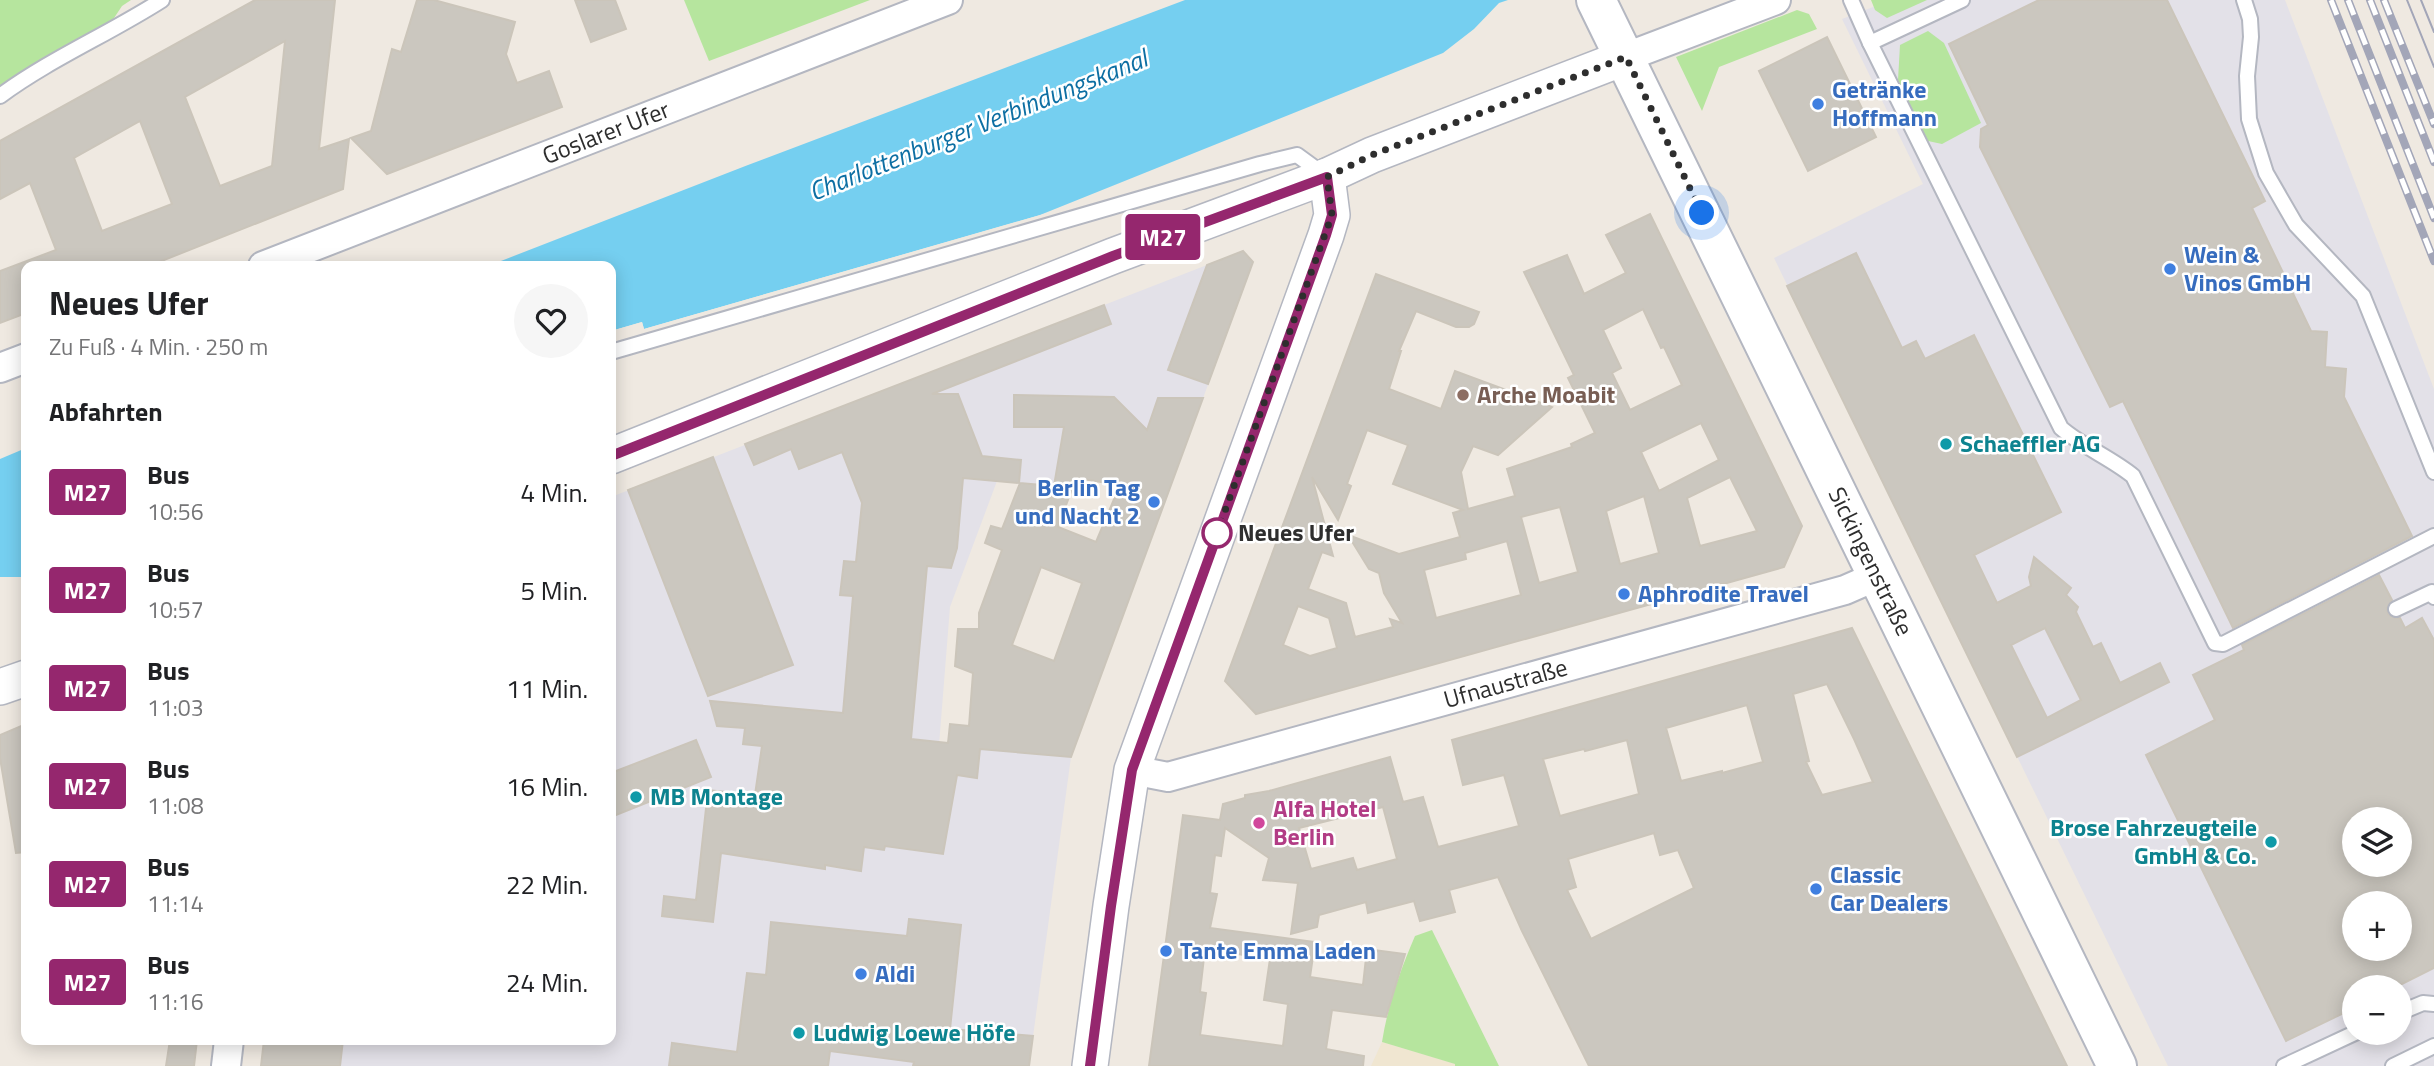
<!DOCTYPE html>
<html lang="de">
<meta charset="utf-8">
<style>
:root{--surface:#fff;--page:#f6f6f6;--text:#202124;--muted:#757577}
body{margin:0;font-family:"Titillium Web",sans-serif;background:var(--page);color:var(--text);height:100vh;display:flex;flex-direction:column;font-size:26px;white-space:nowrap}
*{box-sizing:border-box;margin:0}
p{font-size:23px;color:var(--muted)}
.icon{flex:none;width:38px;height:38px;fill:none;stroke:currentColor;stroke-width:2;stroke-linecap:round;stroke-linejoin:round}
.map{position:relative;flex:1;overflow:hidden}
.panel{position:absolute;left:21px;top:261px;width:595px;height:784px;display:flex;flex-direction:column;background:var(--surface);border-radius:14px;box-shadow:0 4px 18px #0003}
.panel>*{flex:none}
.badge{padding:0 14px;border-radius:5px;font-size:24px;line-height:46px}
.tools{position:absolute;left:2342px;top:807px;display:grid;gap:14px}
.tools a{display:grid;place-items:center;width:70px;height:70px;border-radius:50%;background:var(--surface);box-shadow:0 4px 18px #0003;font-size:35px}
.you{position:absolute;width:35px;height:35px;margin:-18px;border:5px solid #fff;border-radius:50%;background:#1a73e8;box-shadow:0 0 0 10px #1a73e833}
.map>.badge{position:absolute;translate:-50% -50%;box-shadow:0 0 0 4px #fff}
h2{padding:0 28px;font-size:26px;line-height:63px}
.round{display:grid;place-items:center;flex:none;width:74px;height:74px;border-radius:37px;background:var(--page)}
.summary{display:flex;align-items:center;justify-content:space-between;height:119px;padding:0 28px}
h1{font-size:33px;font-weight:700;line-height:52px}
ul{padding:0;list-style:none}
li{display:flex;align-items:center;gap:21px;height:98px;padding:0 28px}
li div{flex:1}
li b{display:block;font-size:26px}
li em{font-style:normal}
li .badge{min-width:77px;font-weight:700;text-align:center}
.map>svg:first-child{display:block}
</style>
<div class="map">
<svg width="2434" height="1066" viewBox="0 0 2434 1066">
<rect width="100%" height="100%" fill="#efe9e1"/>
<!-- industrial -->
<g fill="#e3e1e8" fill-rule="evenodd">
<path d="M1891,0H2285L2434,389V1066H2168L1774,258L1923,184L1842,19ZM2354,819H2399V864H2354ZM2354,903H2399V948H2354ZM2354,987H2399V1032H2354Z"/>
<path d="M1243,251L1253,262L1180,461L1082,424L1070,488L997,481L950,607L939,745L1071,757L1029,1066H261L264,1040H611V497Z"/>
</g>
<!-- education -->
<path fill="#f0e6d1" d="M1382,1042L1456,1064L1455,1066H1371Z"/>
<!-- green -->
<g fill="#b6e59e">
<path d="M0,0H131L122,6L110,24L28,68L0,88Z"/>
<path d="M684,0H870L709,61Z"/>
<path d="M1871,0H1927L1887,18L1875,10Z"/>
<path d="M1797,10L1809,14L1817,29L1719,67L1702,111L1676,57Z"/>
<path d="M1928,31L1944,43L1981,123L1942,144L1928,141L1898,80L1900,45Z"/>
<path d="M1432,930L1499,1066H1455V1064L1382,1042C1388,1004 1400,971 1415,936Z"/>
</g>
<!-- water -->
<g fill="#75cff0">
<path d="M1185,0H1508L1499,3L1474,29L1443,53L1040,215L644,329L642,322L611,331V266H488L748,165Z"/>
<path d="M26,448V577H0V459Z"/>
</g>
<!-- pier -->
<path fill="#efe9e1" d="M1072,206L1041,219L645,332L641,331L640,326L611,335V331L642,322L644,329Z"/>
<!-- building -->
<g fill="#cbc7bf" stroke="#cbc5ba" stroke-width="2" fill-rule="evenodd">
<path d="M255,0H335L319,149L349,139L343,189L149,266H26V313L0,323V271L56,250L30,183L0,199V141ZM285,41L272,166L220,186L185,97ZM140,121L172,204L102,231L74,158Z"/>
<path d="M417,0H434L515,22L506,54L517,83L549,71L562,107L387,174L351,138L371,131L392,49L401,52Z"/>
<path d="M575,0H615L626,29L591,42Z"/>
<path d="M2039,0H2167L2265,201L2252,208L2311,331L2327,332L2325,367L2346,369L2344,397L2412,536L2233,628L2123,401L2110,407L1980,147L1981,129L1988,125L1949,44Z"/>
<path d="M1827,37L1876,137L1808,171L1759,71Z"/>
<path d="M1650,214L1802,526L1784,567L1256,714L1225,681L1376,274L1479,312L1474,324L1469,327H1456L1416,311L1399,351H1401L1389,389L1441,409L1455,371L1552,407L1498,455L1473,446L1461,472L1468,509L1515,496L1507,469L1572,447L1571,444L1595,433L1568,378L1574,375L1524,272L1567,255L1584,294L1626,273L1606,235ZM1643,309L1661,348L1664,347L1682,385L1630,410L1612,373L1621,368L1603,330ZM1701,423L1719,460L1659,491L1641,452ZM1367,430L1408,445L1393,484L1463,510L1453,513L1460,537L1399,554L1348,535L1369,569L1379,573L1384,593L1402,623L1390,619L1393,627L1355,637L1346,603L1308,589L1322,552L1333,556L1312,477L1338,520L1351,486L1347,484ZM1730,477L1757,531L1700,546L1687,498ZM1644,496L1659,553L1620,564L1606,511ZM1560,507L1578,572L1539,583L1521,517ZM1507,541L1521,595L1436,618L1424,570L1466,559L1465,553ZM1298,606L1329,618L1337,648L1310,656L1283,645Z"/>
<path d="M1243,251L1253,262L1208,384L1168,370L1207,265Z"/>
<path d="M1856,253L1902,348L1916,341L1925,359L1974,335L2061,512L1974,555L1997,603L2031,586L2029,577L2034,557L2071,588L2066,595L2078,607L2076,612L2093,647L2101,643L2120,683L2160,663L2169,682L2017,757L1787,286ZM2045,628L2081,700L2047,718L2011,645Z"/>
<path d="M1104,305L1111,324L932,394H958L982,456L1021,460L1019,483L963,478L957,548L951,568L927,566L911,739L948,743L950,724L969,726L973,673L955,666L958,629H979V613L1002,550L985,543L991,526L1002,529L1020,483L1054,486L1064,427H1014V395L1114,397L1147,430L1158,398H1203L1071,757L980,749L977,778L957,775L943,854L885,846L884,850L864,847L861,871L825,865V869L721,853L713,922L662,916L664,896L696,900L708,790L755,795L762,746L743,744L745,728L717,726L710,701L843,713L853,596L840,595L844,561L856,562L862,503L842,452L799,469L791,449L754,465L745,444ZM1076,478L1120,485L1096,542L1058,527ZM1041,567L1082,583L1054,661L1012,645Z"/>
<path d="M713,457L793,665L708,696L628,490Z"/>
<path d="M2379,575L2392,600L2387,608L2388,614L2395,618H2400L2405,628L2422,618L2434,640V968L2396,987H2354V1008L2286,1041L2146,755L2215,720L2193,675L2244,650L2242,645ZM2354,819H2399V864H2354ZM2354,903H2399V948H2354Z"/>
<path d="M1852,628L2067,1066H1589L1522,931L1498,877L1449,890L1455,912L1420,921L1414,901L1368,913L1366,902L1319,915L1317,927L1291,934L1298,883L1263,880L1269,858L1225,828L1221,856L1215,855L1210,893L1217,894L1210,928L1315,942L1310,977L1363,985L1367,949L1405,954L1386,1017L1332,1010L1326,1049L1364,1056L1363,1066H1149L1183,815L1220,820L1223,804L1245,798V795L1269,791L1390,757L1403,802L1423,797L1438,847L1519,826L1504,775L1463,785L1452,740ZM1827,684L1854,739L1873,782L1822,795L1806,762L1809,761L1793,694ZM1747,705L1763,762L1722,773V771L1681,781L1666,728ZM1627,740L1639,794L1560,816L1543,759L1584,749L1585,751ZM1383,807L1397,859L1357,870L1353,858L1311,869L1299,828ZM1654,833L1660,855L1678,850L1694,888L1591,939L1567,890L1576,887L1568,859ZM1205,949L1270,959L1264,1000L1288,1004L1283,1046L1200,1035L1206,993L1200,992Z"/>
<path d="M26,724V852L16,853L0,758V735Z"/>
<path d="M696,740L711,777L611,817V773Z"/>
<path d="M909,919L961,925L950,1029L1033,1036L1029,1066H913L914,1062L830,1051L828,1066H669L672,1043L737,1052L747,973L766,975L771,922L907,936Z"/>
<path d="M170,1040H197L194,1066H166Z"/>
<path d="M264,1040H343L340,1066H261Z"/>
</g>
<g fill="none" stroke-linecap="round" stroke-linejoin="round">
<defs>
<g id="service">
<path d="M1851,0L1870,43L1962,0"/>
<path d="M2244,0L2250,19L2251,37L2247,76L2249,119L2266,173L2296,225L2363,296L2434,472"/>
<path d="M1870,43L2061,428C2083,447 2111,458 2133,476L2215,643L2223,644L2434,536"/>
<path d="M0,96C50,59 109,34 162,0"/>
<path d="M611,352L1260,164L1297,155L1323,174"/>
<path d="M2396,609L2432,592L2434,597"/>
<path d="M2399,1013L2423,1003L2434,1004"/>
<path d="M2284,1066L2357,1032"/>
<path d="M2393,1066L2434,1046"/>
</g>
<g id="minor">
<path d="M1626,57L1776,0"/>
<path id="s1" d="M263,266L948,0"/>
<path d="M0,368L26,358"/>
<path id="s2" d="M1132,770L1168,777L1845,590L1877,576"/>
<path d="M226,1066L229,1040"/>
</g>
<g id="tertiary">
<path d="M611,456L1113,256L1327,176L1372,155L1626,57"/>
<path d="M0,687L26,678"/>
<path d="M1090,1066L1111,906L1132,770L1326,235L1332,215L1327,176"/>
</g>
<g id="secondary">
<path id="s3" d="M1596,0L2117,1066"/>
</g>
</defs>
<!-- service casing -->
<use href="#service" stroke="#b4b7c1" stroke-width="18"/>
<!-- minor casing -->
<use href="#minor" stroke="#b4b7c1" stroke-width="32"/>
<!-- tertiary casing -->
<use href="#tertiary" stroke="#b4b7c1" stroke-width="38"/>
<!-- secondary casing -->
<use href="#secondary" stroke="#b4b7c1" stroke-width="42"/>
<!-- service -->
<use href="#service" stroke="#fff" stroke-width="14"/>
<!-- minor -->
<use href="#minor" stroke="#fff" stroke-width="28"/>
<!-- tertiary -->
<use href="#tertiary" stroke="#fff" stroke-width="35"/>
<!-- secondary -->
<use href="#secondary" stroke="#fff" stroke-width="38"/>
<!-- tram -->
<g stroke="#a3a6b8" stroke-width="2">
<path d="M2407,0L2434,67"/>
<path d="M2421,0L2434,32"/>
</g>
<defs>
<g id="rail">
<path d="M2331,0L2434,261"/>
<path d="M2348,0L2434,218"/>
<path d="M2370,0L2434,162"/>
<path d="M2384,0L2434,124"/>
</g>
</defs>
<!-- rail casing -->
<use href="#rail" stroke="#a3a6b8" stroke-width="8"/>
<!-- rail -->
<use href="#rail" stroke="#fff" stroke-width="5" stroke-dasharray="16" stroke-linecap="butt"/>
</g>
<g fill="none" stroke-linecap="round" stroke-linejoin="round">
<defs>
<path id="line" d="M611,456L1113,256L1327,177L1332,215L1326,235L1132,770L1111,906L1090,1066"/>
</defs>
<!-- line casing -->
<use href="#line" stroke="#fff" stroke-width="16"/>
<!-- line -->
<use href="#line" stroke="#95276e" stroke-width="10"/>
<!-- walk -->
<path stroke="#2e2e2e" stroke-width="7" stroke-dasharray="0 12.6" d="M1217,533L1332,215L1327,177L1372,155L1626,57L1702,213"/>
</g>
<!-- markers -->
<g fill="#3f7fe0" stroke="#fff" stroke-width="2.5">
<circle cx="1818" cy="104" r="7"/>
<circle cx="2170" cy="269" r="7"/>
<circle cx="1154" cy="502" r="7"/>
<circle cx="1624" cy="594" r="7"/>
<circle cx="1816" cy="889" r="7"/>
<circle cx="1166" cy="951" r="7"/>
<circle cx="861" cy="974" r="7"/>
</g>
<circle fill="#8d6e63" stroke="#fff" stroke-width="2.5" cx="1463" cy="395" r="7"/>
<g fill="#0f9aa8" stroke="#fff" stroke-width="2.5">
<circle cx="1946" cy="444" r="7"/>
<circle cx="636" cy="797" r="7"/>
<circle cx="2271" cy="842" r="7"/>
<circle cx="799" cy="1033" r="7"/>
</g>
<circle fill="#fff" stroke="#95276e" stroke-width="3.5" cx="1217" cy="533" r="14"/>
<circle fill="#d1479c" stroke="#fff" stroke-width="2.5" cx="1259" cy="823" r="7"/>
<g text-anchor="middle" stroke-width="5" stroke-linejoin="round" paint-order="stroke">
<!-- shop labels -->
<g font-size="24" font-weight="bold" fill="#366cbe" stroke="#fff" text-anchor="start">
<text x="1832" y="98">Getränke<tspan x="1832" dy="28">Hoffmann</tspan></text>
<text x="2184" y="263">Wein &amp;<tspan x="2184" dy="28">Vinos GmbH</tspan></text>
<text x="1140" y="496" text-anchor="end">Berlin Tag<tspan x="1140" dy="28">und Nacht 2</tspan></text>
<text x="1638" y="602">Aphrodite Travel</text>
<text x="1830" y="883">Classic<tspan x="1830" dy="28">Car Dealers</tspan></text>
<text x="1180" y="959">Tante Emma Laden</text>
<text x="875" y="982">Aldi</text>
</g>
<!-- street labels -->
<g font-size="24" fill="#2e2e2e" stroke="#fff">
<text dy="8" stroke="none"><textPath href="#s1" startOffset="368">Goslarer Ufer</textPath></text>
<text dy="8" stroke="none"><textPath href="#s3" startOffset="625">Sickingenstraße</textPath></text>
<text dy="8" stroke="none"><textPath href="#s2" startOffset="387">Ufnaustraße</textPath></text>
</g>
<!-- education labels -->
<g font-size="24" font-weight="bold" fill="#785e54" stroke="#fff" text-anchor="start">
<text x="1477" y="403">Arche Moabit</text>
</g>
<!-- culture labels -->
<g font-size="24" font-weight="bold" fill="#0d838f" stroke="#fff" text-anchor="start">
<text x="1960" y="452">Schaeffler AG</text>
<text x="650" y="805">MB Montage</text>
<text x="2257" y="836" text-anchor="end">Brose Fahrzeugteile<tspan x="2257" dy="28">GmbH &amp; Co.</tspan></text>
<text x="813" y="1041">Ludwig Loewe Höfe</text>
</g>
<!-- stop labels -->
<g font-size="24" font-weight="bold" fill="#2e2e2e" stroke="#fff" text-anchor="start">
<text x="1238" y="541">Neues Ufer</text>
</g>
<!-- hotel labels -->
<g font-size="24" font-weight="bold" fill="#b23c85" stroke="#fff" text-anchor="start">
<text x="1273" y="817">Alfa Hotel<tspan x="1273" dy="28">Berlin</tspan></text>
</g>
<!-- water labels -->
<g font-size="26" font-style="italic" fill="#0d6fa3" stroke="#fff">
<text transform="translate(978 125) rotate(-22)" y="9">Charlottenburger Verbindungskanal</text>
</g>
</g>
</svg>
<div class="tools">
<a><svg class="icon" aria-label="layers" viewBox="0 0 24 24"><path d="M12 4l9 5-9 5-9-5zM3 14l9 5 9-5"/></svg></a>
<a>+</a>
<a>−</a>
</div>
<div class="you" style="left:1702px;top:213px"></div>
<b class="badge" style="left:1163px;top:237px;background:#95276e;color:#fff">M27</b>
<section class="panel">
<div class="summary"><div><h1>Neues Ufer</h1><p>Zu Fuß · 4 Min. · 250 m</p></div><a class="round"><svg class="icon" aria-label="heart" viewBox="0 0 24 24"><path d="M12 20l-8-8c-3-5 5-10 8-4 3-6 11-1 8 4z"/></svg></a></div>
<h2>Abfahrten</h2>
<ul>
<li><span class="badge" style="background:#95276e;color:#fff">M27</span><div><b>Bus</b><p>10:56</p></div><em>4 Min.</em></li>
<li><span class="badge" style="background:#95276e;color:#fff">M27</span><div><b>Bus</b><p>10:57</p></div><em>5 Min.</em></li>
<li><span class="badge" style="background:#95276e;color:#fff">M27</span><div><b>Bus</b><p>11:03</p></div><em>11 Min.</em></li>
<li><span class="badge" style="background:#95276e;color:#fff">M27</span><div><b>Bus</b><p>11:08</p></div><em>16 Min.</em></li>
<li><span class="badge" style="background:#95276e;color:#fff">M27</span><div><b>Bus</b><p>11:14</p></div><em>22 Min.</em></li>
<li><span class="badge" style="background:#95276e;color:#fff">M27</span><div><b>Bus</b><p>11:16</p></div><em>24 Min.</em></li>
</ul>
</section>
</div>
